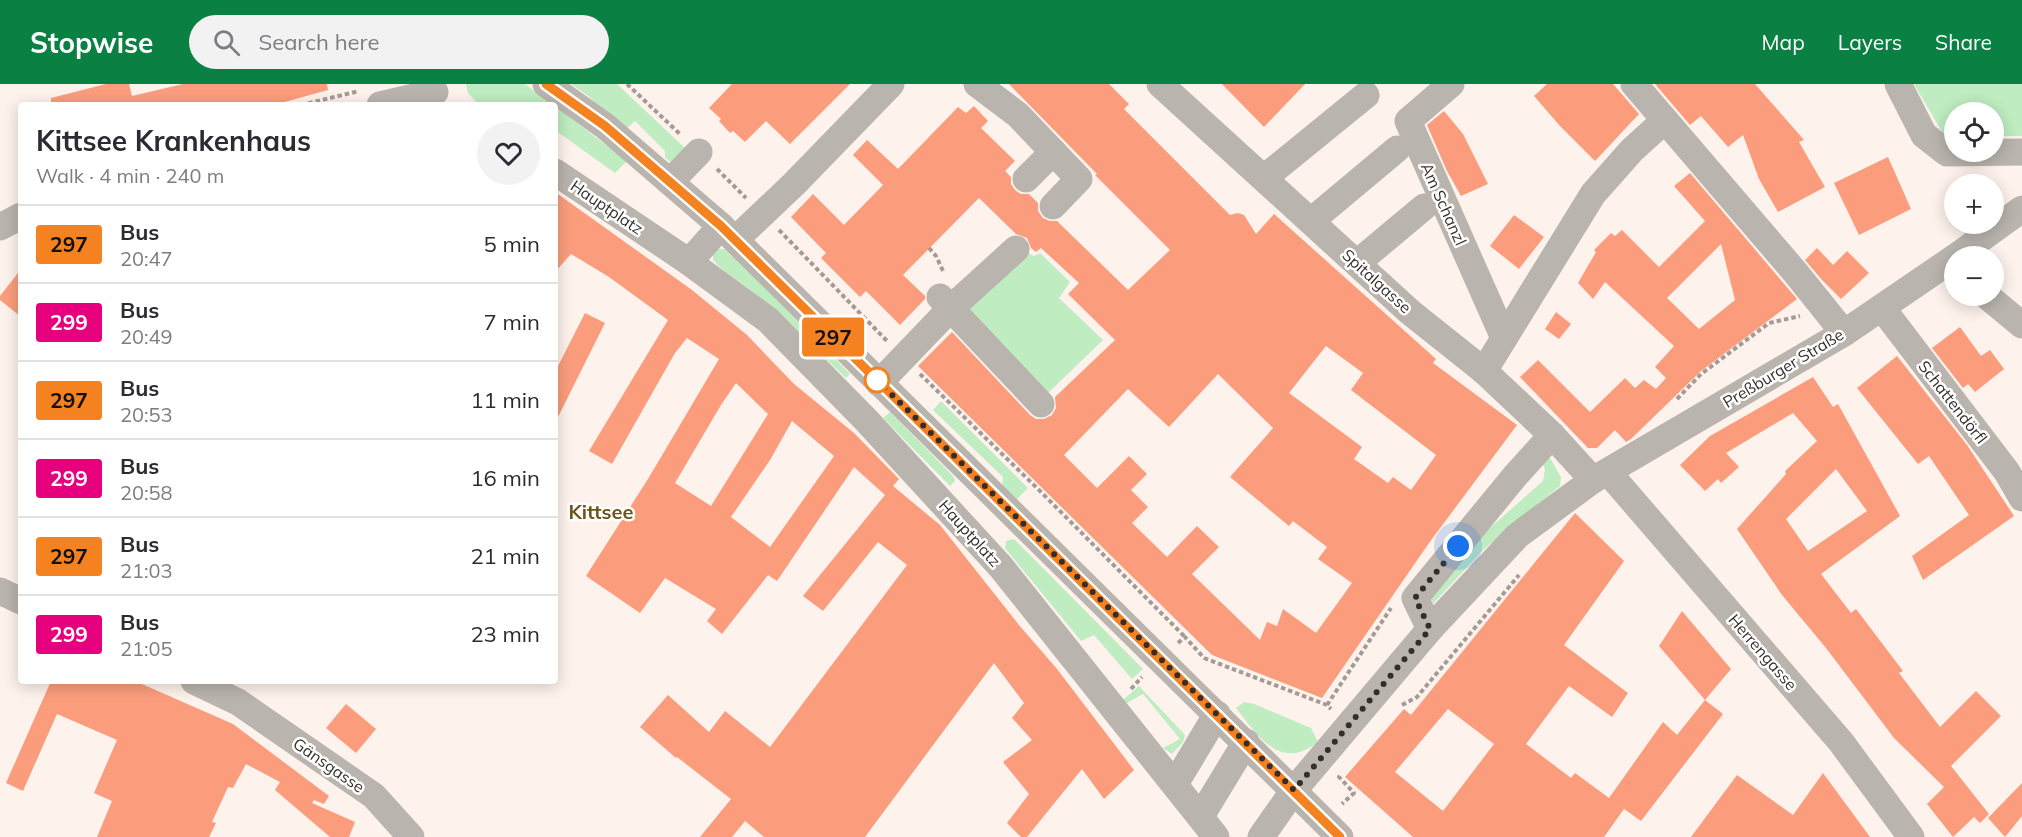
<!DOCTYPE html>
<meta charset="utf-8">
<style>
:root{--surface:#fff;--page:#f2f2f3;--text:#2b2b33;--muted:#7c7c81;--line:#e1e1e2;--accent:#0b8043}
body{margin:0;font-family:Mulish,sans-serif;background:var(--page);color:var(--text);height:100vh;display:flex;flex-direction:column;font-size:22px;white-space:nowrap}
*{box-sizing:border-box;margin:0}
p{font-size:20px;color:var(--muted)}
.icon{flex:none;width:33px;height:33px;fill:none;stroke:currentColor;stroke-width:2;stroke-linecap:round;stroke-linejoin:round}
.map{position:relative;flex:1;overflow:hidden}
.side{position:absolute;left:18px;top:18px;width:540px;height:582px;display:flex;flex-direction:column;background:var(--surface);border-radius:6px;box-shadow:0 3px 15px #0003}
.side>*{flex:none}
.badge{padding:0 12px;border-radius:4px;font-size:21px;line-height:39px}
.buttons{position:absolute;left:1944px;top:18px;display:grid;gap:12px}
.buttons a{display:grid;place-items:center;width:60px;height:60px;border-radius:50%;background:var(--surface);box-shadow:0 3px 15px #0003;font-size:30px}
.you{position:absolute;width:30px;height:30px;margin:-15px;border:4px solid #fff;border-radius:50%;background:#1a73e8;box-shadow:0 0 0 9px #1a73e833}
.map>.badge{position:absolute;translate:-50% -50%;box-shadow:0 0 0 3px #fff}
.round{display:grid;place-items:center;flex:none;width:63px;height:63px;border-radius:32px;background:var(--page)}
.summary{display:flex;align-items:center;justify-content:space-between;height:102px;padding:0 18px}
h1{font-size:28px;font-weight:700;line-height:45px}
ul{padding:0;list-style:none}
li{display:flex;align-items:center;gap:18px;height:78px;padding:0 18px;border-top:2px solid var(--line)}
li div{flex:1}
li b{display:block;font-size:22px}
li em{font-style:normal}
li .badge{min-width:66px;font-weight:700;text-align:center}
header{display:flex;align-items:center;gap:36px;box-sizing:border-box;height:84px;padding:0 30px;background:var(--accent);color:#fff}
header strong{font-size:28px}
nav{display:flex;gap:33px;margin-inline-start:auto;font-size:21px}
.search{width:420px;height:54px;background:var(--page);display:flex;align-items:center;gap:15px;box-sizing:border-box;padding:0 21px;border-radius:33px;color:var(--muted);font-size:22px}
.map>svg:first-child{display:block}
</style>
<header>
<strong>Stopwise</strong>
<div class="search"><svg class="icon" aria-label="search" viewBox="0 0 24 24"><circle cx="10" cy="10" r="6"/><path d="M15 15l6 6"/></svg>Search here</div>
<nav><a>Map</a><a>Layers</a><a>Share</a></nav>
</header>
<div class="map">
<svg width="2022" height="753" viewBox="0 0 2022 753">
<rect width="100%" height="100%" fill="#fef2ec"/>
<!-- green -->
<g fill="#bfecc1">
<path d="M466,0H525L553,21H479L468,9Z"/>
<path d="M571,0H617L686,65L670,78L665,73V67L635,37L625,46L587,11Z"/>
<path d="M1914,0H2022V52H1994V28H1954V52L1945,53Z"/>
<path d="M555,22L627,77L615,89L555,46Z"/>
<path d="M718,165H723L731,169L850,290L846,294C816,265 785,236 753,208C740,197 724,189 713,176V170Z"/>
<path d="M1028,169L1034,172L1040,169L1070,198L1059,214L1103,256L1047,310L967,224Z"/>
<path d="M941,317L1028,404L1016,416L1002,402L1003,393L933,326Z"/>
<path d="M890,328L953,392L955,397L950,402L883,334Z"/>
<path d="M1547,369L1561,393L1560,402L1483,466L1433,520L1430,510L1483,450L1543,397L1545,386L1540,373Z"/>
<path d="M1014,455L1143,585L1132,595L1094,551L1081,557L1005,464L1006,457Z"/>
<path d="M1139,602L1185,651L1183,658L1172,670L1163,664L1180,655L1143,610L1125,620L1123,616Z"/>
<path d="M1244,618L1254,620L1311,644L1318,658C1280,688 1258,652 1236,624Z"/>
</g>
<!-- building -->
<g fill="#fb9d7d" fill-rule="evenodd">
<path d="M106,0H129L132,12L183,0H327L328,6L274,21H51V14Z"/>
<path d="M732,0H850L790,60L766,37L745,58L733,47L730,49L719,37L721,35L709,24Z"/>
<path d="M1009,0H1109L1129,20L1124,25L1230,131L1238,129L1244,131L1256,150L1274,130L1436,275L1433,279L1517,341L1429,459L1322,614L1212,571L918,282L952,248L1030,331L1036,335H1044L1052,331L1056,324L1055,313L1115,256L1068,210L1079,199L1041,164L1036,168L1031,164L1027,154L1016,150L979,114L903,191L925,212V215L900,241L866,207L860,213L821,174L826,169L791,133L813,110L844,141L883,101L853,71L867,56L898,85L958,23L966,29L974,22L988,37L981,44L1015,77L1005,87L1011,93V100L1015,106L1021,110H1029L1038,119V127L1043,134L1050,137H1057L1128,206L1170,166L1095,91L1097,90ZM1326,262L1363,289L1351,306L1436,371L1411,406L1393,393L1388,399L1354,375L1362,363L1289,309ZM1218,290L1273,344L1230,393L1289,442L1293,437L1327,463L1318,475L1352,499L1316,549L1283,525L1277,542L1267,538L1260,556L1192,490L1219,463L1197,442L1167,473L1132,439L1148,423L1131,406L1147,390L1129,372L1097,404L1064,371L1128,305L1169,343Z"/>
<path d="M1222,0H1305L1264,43Z"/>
<path d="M1547,0H1613L1639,30L1595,77L1560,42L1534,12Z"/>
<path d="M1655,0H1755L1804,56L1799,58L1825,103L1778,128L1759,95L1743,51L1728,63L1701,32L1690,41Z"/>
<path d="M1444,27L1463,50L1488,100L1461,112L1447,87L1427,41Z"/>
<path d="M1888,73L1911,125L1859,151L1834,99Z"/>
<path d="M1690,89L1797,215L1701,287L1631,355L1626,358L1615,346L1597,364H1588L1520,293L1538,276L1590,328L1625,294L1635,304L1644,296L1656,305L1666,294L1655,283L1674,262L1605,198L1593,215L1578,199L1596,168L1594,166L1611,149L1615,152L1622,146L1659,183L1705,137L1674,102ZM1721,160L1735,216L1699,245L1667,214Z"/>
<path d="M555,108L692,206L747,251L794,300L854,349L899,395L893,402L940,441L1019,541L1057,585L1134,686L1104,715L1082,685L1027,753H1021L1007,739L1029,710L1003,678L1032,656L1012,634L1024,619L994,579L865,753H764L745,737L732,753H700L731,715L677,673L676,674L640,643L668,611L709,648L725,627L770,663L907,481L878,458L823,527L803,512L885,411L854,383L777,497L768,491L722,550L707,537L716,525L665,494L640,529L586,492L648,395L719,275L687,254L675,269L612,380L589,367L668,236L609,193L571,170L555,188ZM736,299L768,330L711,422L675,399L721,321ZM792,337L834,372L770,463L731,433L770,376Z"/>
<path d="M1514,131L1544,153L1519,185L1490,162Z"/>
<path d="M1817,164L1833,181L1847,167L1869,189L1841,215L1822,196L1805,176Z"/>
<path d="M21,185V233L0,216V212Z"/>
<path d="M1556,228L1571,240L1559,255L1545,245Z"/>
<path d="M585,229L605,239L555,339V288Z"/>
<path d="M1960,243L1981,272L1990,266L2004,285L1975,308L1968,300L1963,304L1932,264Z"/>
<path d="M1897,272L1967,361L2014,432L1923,496L1912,472L1969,431L1929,372L1918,380L1857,304Z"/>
<path d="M1813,293L1833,323L1838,320L1900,432L1821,490L1851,529L1856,525L1903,587L1899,589L1940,643L1976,607L2001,632L1951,682L1989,730L1980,739L1974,733L1953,753L1927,720L1944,703L1894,654L1826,564L1782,511L1737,445L1786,390L1785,387L1817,357L1793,329L1726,369L1739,383L1721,399L1718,395L1705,407L1680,381L1710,352ZM1836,385L1867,427L1808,467L1786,435Z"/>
<path d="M1575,429L1624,477L1564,561L1628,609L1612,633L1569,602L1526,660L1571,694L1575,689L1609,714L1663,638L1677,651L1705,616L1723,630L1641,737L1613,717L1624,725L1604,753H1413L1345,693L1404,625L1411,631ZM1448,625L1494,660L1443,727L1395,688Z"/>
<path d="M1682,527L1731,585L1705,616L1659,562Z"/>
<path d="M51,597H135L233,640L329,712L324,720L314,716L312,719L355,738L349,753H330L275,706L280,698L246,680L233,704L228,703L212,738L216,739L209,753H97L112,717L94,709L117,656L57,630L23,707L6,699Z"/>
<path d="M346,620L376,645L356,669L326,644Z"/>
<path d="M1823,689L1870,753H1691L1737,691L1793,731Z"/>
<path d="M2022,699V732L2005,753L1988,734Z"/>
</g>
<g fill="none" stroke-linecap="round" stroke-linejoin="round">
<!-- path -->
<g stroke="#a59b96" stroke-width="4" stroke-dasharray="4.5 3" stroke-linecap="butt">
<path d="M627,0L681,51"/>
<path d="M301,21L359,7"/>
<path d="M717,85L746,114"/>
<path d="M779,146L887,257"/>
<path d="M929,164L936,172L944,189"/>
<path d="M920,290L1038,405L1185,553"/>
<path d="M1677,315L1701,290L1769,239L1800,232"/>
<path d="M1178,559L1185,553L1204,574L1327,621L1331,625"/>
<path d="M1131,605L1142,593"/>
<path d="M1327,621L1391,524"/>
<path d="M1402,621L1417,613L1519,491"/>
<path d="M1340,692L1339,693L1354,709L1342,720"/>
</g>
<!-- minor -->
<g stroke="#b9b4ad" stroke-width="27">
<path d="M546,0L605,42L721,142L1340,753"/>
<path d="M977,0L1018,31L1079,95L1053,122"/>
<path d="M1160,0L1410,228L1484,287L1552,351L1593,396"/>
<path d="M1451,0L1408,37L1504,254"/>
<path d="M1634,0L1795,188L1844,249"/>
<path d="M1898,0L1924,51L1947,69L2022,68"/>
<path d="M380,21L435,8"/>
<path d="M555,88L689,178L768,236L867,337L1001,483L1216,753"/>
<path d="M1264,94L1366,11"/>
<path d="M1026,95L1053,68"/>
<path d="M670,98L699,68"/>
<path d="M1311,137L1397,65"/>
<path d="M0,143L21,132"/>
<path d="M735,156L794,100L891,0"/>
<path d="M1957,172L2022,125"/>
<path d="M689,178L721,142"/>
<path d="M1357,179L1424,123"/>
<path d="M1987,212L2022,241"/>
<path d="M940,213L1041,320"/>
<path d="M1882,224L2007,388L2022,414"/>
<path d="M1484,287L1593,110L1632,66L1664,37"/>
<path d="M879,299L951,224L1016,165"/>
<path d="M1608,388L1841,658L1911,753"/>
<path d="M0,507L21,517"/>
<path d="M1430,545L1415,514L1515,392L1552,351"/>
<path d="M194,597L238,618L374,712L411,753"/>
<path d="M1175,700L1217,630"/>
<path d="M1201,732L1246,658"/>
<path d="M1261,753L1294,706L1430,545L1517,452L1593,396L1844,249L1954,174"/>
</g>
</g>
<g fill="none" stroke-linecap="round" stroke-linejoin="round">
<defs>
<path id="line" d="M546,0L605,42L721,142L1340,753"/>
</defs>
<!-- line casing -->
<use href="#line" stroke="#fff" stroke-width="14"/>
<!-- line -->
<use href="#line" stroke="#f58220" stroke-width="9"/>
<!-- walk -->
<path stroke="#352d2a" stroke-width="6" stroke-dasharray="0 10.8" d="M877,296L1294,706L1430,545L1415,514L1458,462"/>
</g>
<!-- markers -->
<circle fill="#fff" stroke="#f58220" stroke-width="3" cx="877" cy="296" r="12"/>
<g text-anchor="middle" stroke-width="5" stroke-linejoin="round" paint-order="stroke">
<!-- street labels -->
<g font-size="16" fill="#352d2a" stroke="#fff">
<text transform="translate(1444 120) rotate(66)" y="6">Am Schanzl</text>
<text transform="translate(607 123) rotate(34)" y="6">Hauptplatz</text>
<text transform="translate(1377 197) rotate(42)" y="6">Spitalgasse</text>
<text transform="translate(1783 284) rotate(-31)" y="6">Preßburger Straße</text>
<text transform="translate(1953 318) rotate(52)" y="6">Schattendörfl</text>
<text transform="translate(970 449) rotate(48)" y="6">Hauptplatz</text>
<text transform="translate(1763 568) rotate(49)" y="6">Herrengasse</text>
<text transform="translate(329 681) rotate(35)" y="6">Gänsgasse</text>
</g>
<!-- quarter labels -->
<g font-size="20" font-weight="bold" fill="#6a541a" stroke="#fff">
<text x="601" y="435">Kittsee</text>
</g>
</g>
</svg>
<div class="buttons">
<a><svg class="icon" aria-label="locate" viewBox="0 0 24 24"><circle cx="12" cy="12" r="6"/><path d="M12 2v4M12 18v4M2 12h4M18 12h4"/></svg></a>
<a>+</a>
<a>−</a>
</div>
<div class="you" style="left:1458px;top:462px"></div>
<b class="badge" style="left:833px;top:253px;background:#f58220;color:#111">297</b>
<section class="side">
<div class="summary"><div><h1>Kittsee Krankenhaus</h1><p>Walk · 4 min · 240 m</p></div><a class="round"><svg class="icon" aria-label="heart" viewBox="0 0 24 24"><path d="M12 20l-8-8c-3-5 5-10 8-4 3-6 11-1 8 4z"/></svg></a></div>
<ul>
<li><span class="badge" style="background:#f58220;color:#111">297</span><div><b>Bus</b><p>20:47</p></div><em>5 min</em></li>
<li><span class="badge" style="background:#e6007e;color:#fff">299</span><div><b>Bus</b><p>20:49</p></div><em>7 min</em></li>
<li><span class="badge" style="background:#f58220;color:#111">297</span><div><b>Bus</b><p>20:53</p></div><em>11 min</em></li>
<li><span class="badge" style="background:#e6007e;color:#fff">299</span><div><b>Bus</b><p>20:58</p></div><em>16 min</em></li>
<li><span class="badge" style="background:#f58220;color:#111">297</span><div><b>Bus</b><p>21:03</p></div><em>21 min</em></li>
<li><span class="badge" style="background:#e6007e;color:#fff">299</span><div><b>Bus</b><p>21:05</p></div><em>23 min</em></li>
</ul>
</section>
</div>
